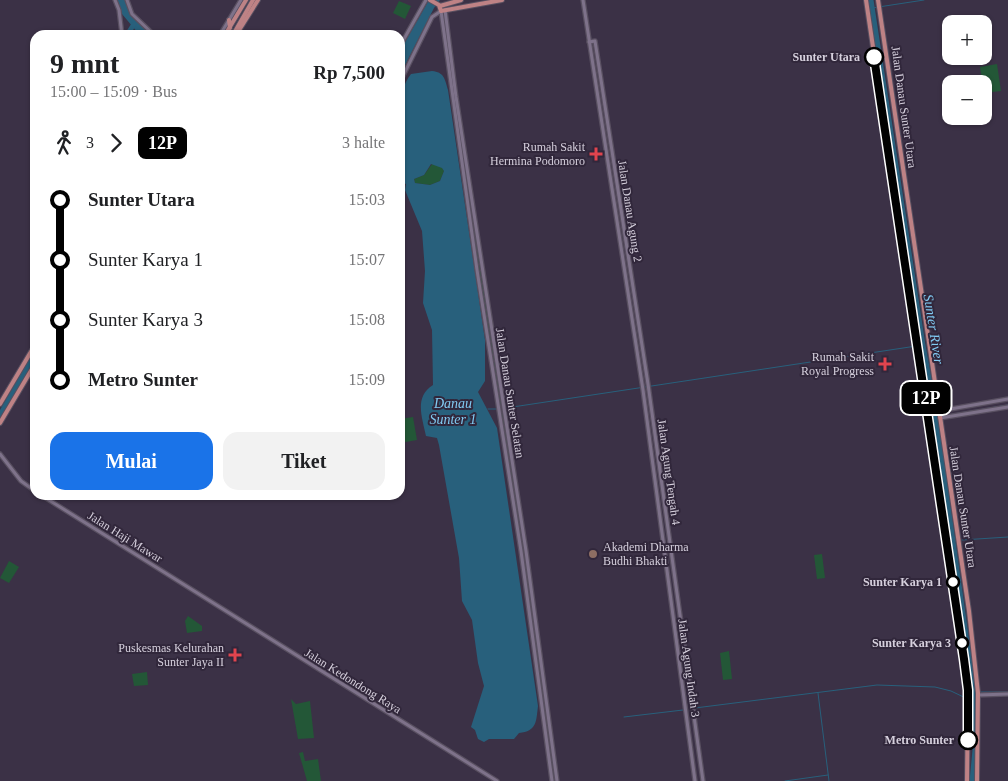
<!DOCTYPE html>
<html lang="id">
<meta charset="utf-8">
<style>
:root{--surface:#fff;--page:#f2f2f2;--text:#202124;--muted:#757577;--accent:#1a73e8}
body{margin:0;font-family:Georgia,serif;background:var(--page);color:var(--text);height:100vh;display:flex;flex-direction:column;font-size:19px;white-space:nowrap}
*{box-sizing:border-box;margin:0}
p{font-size:16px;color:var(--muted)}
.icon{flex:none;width:28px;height:28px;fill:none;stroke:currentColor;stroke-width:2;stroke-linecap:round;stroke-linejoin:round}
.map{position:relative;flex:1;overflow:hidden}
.sheet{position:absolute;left:30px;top:30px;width:375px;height:470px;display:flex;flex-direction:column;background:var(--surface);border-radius:15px;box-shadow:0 1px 4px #0004}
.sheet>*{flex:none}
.badge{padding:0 10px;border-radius:8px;font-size:18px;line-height:32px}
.tools{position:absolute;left:942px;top:15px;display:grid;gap:10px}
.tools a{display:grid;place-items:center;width:50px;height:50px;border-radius:10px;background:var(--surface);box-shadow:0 1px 4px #0004;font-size:25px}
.map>.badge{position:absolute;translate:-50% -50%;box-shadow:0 0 0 2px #fff}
.legs{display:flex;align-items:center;gap:8px;height:55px;padding:0 20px;font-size:16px}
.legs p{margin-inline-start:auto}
.summary{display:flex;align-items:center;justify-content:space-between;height:85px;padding:0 20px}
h1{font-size:28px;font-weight:700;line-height:38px}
.primary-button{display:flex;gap:10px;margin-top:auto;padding:10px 20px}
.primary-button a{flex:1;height:58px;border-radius:15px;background:var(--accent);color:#fff;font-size:20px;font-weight:700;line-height:58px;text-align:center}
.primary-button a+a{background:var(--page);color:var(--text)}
ul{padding:0 20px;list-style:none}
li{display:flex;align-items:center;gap:18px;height:60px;font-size:19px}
li i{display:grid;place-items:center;width:8px;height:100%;margin:0 6px;background:currentColor}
li i::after{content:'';width:12px;height:12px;margin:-6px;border:4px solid;border-radius:50%;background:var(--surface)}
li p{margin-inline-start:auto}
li:first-child i{background:linear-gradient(#0000 50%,currentColor 0)}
li:last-child i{background:linear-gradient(currentColor 50%,#0000 0)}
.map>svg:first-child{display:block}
</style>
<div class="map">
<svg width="1008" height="781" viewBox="0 0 1008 781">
<rect width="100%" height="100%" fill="#3b3146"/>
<!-- green -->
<g fill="#235737">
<path d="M399,1L411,6L405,19L393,13Z"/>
<path d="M446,16L456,101L503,405L499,404L477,270L442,17Z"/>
<path d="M997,64L1001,91L984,93L980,67Z"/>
<path d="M432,164L442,167L444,171L440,181L430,185L415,183L414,179L424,175Z"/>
<path d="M504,412L526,551L557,781H552L500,413Z"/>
<path d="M413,417L417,440L400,443V419Z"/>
<path d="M822,554L825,578L817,579L814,555Z"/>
<path d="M9,561L19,567L9,583L0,578Z"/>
<path d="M188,616L202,626V631L187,633L185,621Z"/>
<path d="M729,651L732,679L723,680L720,653Z"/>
<path d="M147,672L148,685L134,686L132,674Z"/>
<path d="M291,699L296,704L310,701L314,738L298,739Z"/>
<path d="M303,752L305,761L318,759L321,781H307L299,753Z"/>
</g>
<!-- water -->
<g fill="#28607c" fill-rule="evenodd">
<path d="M117,0H125L132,17L152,35H140L138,33L122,14Z"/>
<path d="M429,0H440L434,8L400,75V51Z"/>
<path d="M432,71C444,72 445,79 448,90L485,340V381L478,392L497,428L538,706C536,722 537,731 519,733L514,739H489L484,742L478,739L475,730L471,727L484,686L478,663L472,620L462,601L459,558L439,445L437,438L426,436C422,417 414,397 433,385L432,330L423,303L425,271L422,231L405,190L406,184L400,182V142L404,139C395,122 399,88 411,74ZM431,164L442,168L444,171L440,181L430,185L415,183L414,179L424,175Z"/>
<path d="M35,349V359L0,418V410Z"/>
</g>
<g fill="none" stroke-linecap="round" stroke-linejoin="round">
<!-- stream -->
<g stroke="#28607c" stroke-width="1">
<path d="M872,8L924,0"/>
<path d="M506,408L923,345"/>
<path d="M488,409H497"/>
<path d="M942,416L1008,405"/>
<path d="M962,540L1008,537"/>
<path d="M953,541H956"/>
<path d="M980,692H1008"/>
<path d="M818,693L829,781"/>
<path d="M695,708L877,685L935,687L951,691L974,702"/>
<path d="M624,717L683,710"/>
<path d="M785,781L828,775"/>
</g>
<!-- river -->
<g stroke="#28607c" stroke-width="5">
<path d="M871,0L923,345L935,412L973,685L975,750L972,781"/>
<path d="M127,35L134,24"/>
</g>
<defs>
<g id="minor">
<path d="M115,0L119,10L122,35"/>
<path d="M127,0L132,14L154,35"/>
<path d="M583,0L643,390L695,781"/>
<path d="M445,10L456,97L526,551L557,781"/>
<path d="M220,35L241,0"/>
<path d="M589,42L595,41L648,384L703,781"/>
<path d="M400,46L426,0"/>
<path d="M400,82L432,17L441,11L477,270L521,551L552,781"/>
<path d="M939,411L1008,399"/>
<path d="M940,418L1008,407"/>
<path d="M0,454L21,481L35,491"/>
<path d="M41,495L497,781"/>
<path d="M978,695L1008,694"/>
</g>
<g id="major">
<path d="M430,0L439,5L441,11L502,0"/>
<path d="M866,0L964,659L968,691L967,781"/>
<path d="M878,0L969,611L978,693L977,781"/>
<path d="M440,6L461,0"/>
<path d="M229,20L230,28"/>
<path d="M225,35L246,0"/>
<path d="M233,35L253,0"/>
<path d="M236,35L258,0"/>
<path d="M0,404L35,345"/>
<path d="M0,423L35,364"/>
</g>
</defs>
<!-- minor casing -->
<use href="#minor" stroke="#595061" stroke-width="5.5"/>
<!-- major casing -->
<use href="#major" stroke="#595061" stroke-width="6"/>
<!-- minor -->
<use href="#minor" stroke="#7e728a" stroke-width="3"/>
<!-- major -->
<use href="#major" stroke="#be8285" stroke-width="4"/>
</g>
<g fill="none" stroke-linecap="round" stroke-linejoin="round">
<defs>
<path id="line-1" d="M874,57L964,659L968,690V740"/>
</defs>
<!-- line-1 casing -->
<use href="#line-1" stroke="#fff" stroke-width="11"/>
<!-- line-1 -->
<use href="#line-1" stroke="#010101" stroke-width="8"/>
</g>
<!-- markers -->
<g fill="#fff" stroke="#010101" stroke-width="2.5">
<circle cx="874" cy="57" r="9"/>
<circle cx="953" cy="582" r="6"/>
<circle cx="962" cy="643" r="6"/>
<circle cx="968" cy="740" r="9"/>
</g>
<g fill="#e0444e" stroke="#31273b" stroke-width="2">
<path d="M593.5 146.5h5v5h5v5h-5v5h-5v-5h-5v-5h5z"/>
<path d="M882.5 356.5h5v5h5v5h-5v5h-5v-5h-5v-5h5z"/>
<path d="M232.5 647.5h5v5h5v5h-5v5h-5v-5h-5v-5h5z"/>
</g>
<circle fill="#8d6e63" stroke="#31273b" stroke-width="2" cx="593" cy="554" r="5"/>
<g text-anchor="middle" stroke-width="4" stroke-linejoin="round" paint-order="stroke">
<!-- stop labels -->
<g font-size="12" font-weight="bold" fill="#d6d0dd" stroke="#31273b" text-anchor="end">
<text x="860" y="61">Sunter Utara</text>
<text x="942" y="586">Sunter Karya 1</text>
<text x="951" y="647">Sunter Karya 3</text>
<text x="954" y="744">Metro Sunter</text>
</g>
<!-- street labels -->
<g font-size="12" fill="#d6d0dd" stroke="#31273b">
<text transform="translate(904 107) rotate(82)" y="4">Jalan Danau Sunter Utara</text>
<text transform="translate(630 211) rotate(81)" y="4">Jalan Danau Agung 2</text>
<text transform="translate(510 393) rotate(81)" y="4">Jalan Danau Sunter Selatan</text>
<text transform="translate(669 472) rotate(82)" y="4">Jalan Agung Tengah 4</text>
<text transform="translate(963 507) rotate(81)" y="4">Jalan Danau Sunter Utara</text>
<text transform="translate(125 537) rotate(32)" y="4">Jalan Haji Mawar</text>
<text transform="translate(689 668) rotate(82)" y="4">Jalan Agung Indah 3</text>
<text transform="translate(353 681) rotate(32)" y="4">Jalan Kedondong Raya</text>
</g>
<!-- poi labels -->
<g font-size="12" fill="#d6d0dd" stroke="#31273b" text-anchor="end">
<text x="585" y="151">Rumah Sakit<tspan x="585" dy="14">Hermina Podomoro</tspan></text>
<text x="874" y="361">Rumah Sakit<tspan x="874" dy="14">Royal Progress</tspan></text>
<text x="603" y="551" text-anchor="start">Akademi Dharma<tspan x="603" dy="14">Budhi Bhakti</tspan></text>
<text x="224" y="652">Puskesmas Kelurahan<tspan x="224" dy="14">Sunter Jaya II</tspan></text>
</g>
<!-- water labels -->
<g font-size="14" font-style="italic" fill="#81caf2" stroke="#31273b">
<text transform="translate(934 329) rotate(81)" y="5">Sunter River</text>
<text x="453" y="408">Danau<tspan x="453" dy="16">Sunter 1</tspan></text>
</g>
</g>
</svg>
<div class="tools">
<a>+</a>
<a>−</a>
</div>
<b class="badge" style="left:926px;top:398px;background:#010101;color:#fff">12P</b>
<section class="sheet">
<div class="summary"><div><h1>9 mnt</h1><p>15:00 – 15:09 · Bus</p></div><b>Rp 7,500</b></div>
<div class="legs"><svg class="icon" aria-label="walk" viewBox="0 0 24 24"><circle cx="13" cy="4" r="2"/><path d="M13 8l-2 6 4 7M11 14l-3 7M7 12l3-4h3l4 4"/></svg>3<svg class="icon" aria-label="forward" viewBox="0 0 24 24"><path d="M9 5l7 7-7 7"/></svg><b class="badge" style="background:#010101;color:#fff">12P</b><p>3 halte</p></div>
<ul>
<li><i style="color:#010101"></i><b>Sunter Utara</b><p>15:03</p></li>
<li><i style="color:#010101"></i><span>Sunter Karya 1</span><p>15:07</p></li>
<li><i style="color:#010101"></i><span>Sunter Karya 3</span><p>15:08</p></li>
<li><i style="color:#010101"></i><b>Metro Sunter</b><p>15:09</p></li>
</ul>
<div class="primary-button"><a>Mulai</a><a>Tiket</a></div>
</section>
</div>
